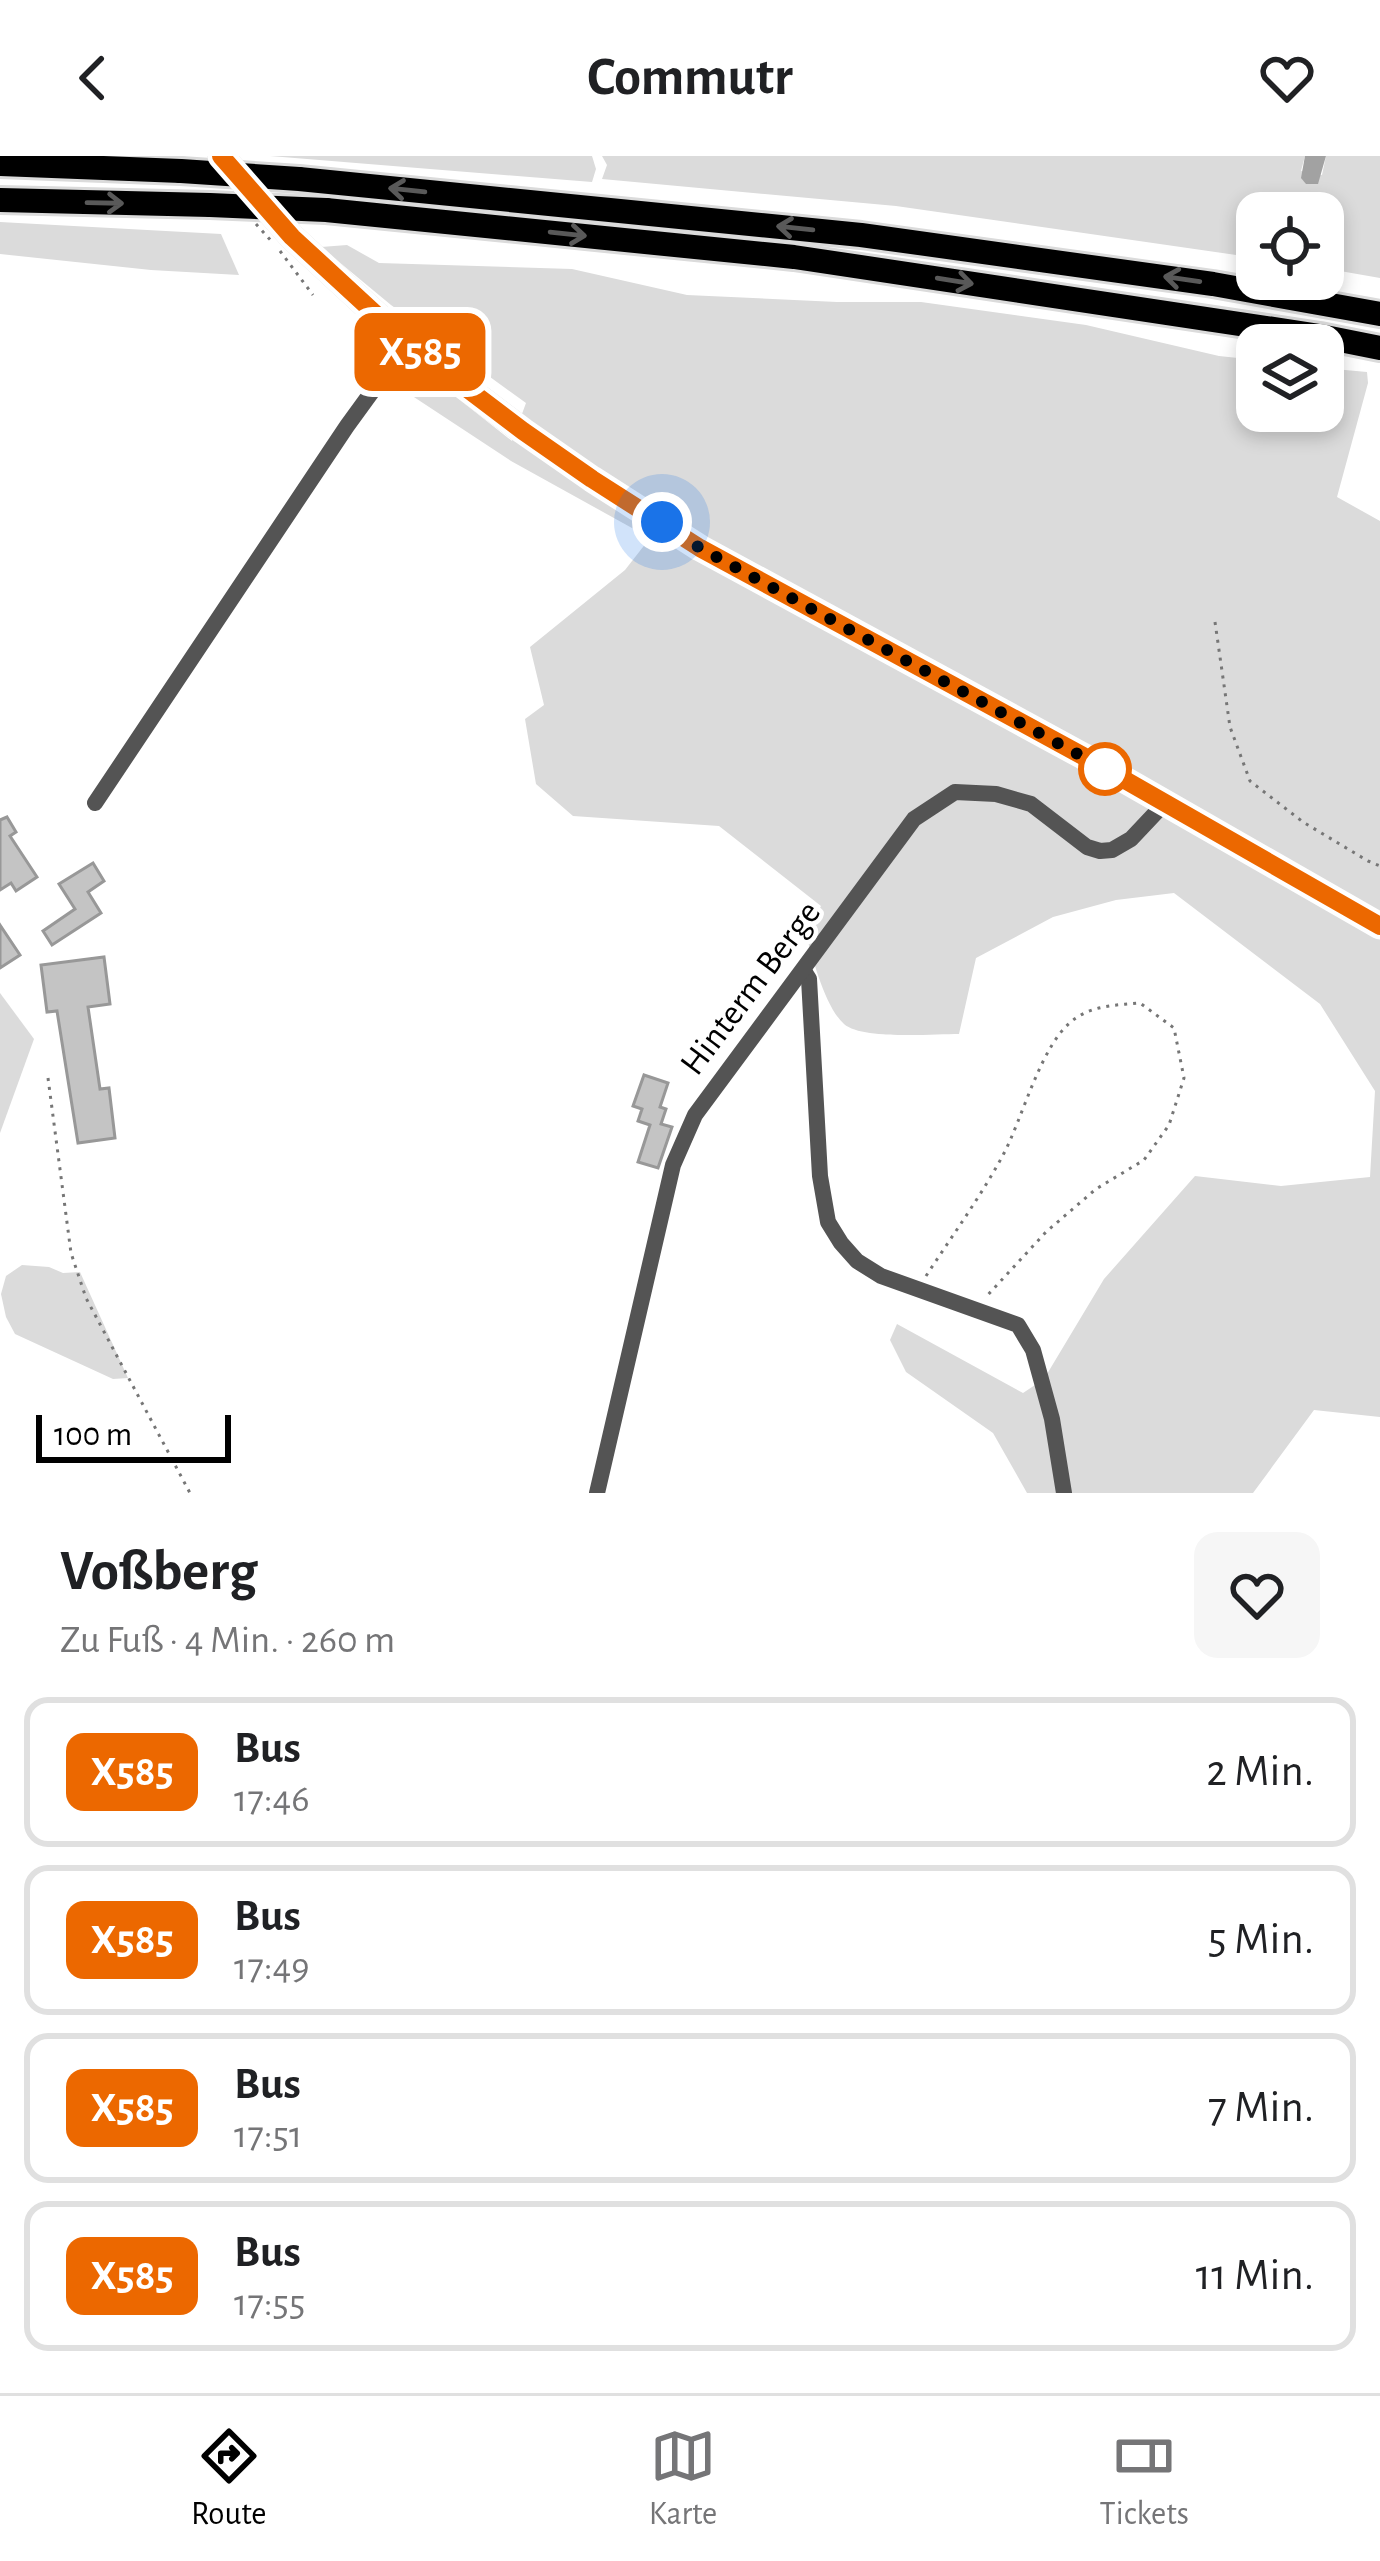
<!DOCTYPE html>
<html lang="de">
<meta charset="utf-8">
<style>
:root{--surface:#fff;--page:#f6f6f6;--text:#202124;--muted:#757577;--line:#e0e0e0;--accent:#000}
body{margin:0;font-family:"Alegreya Sans",sans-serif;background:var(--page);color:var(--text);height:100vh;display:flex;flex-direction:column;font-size:45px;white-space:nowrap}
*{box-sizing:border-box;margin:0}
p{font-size:39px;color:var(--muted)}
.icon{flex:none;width:66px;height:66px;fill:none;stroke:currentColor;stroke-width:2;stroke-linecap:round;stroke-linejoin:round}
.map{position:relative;height:1337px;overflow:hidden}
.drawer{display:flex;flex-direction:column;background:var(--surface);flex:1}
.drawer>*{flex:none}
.badge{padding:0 24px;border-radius:18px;font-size:42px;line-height:78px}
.fabs{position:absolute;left:1236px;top:36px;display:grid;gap:24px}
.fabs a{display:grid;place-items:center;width:108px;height:108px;border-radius:24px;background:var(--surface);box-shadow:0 6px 18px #0003;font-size:60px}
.scale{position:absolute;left:36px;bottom:30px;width:195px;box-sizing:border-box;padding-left:12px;border:6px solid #000;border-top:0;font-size:33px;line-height:42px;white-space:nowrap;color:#000;-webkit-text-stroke:9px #fff;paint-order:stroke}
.you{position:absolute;width:60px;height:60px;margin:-30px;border:9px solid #fff;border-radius:50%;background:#1a73e8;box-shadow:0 0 0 18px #1a73e833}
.map>.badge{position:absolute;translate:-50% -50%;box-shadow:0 0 0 6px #fff}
.round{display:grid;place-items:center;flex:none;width:126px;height:126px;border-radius:24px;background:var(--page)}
.overview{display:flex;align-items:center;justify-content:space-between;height:204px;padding:0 60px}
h1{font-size:57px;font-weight:700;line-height:90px}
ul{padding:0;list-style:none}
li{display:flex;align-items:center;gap:36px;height:150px;margin:0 24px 18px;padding:0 36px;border:6px solid var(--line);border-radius:24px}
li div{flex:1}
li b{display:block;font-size:45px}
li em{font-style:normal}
li .badge{min-width:132px;font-weight:700;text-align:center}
header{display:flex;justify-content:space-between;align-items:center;height:156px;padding:0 60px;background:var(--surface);font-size:54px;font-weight:700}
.dock{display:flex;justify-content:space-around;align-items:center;height:168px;border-top:3px solid var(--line);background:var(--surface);font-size:33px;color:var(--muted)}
.dock a{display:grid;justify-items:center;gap:6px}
.dock .selected{color:var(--accent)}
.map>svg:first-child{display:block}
</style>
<header><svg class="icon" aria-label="back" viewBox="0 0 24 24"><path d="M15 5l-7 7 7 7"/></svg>Commutr<svg class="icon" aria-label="heart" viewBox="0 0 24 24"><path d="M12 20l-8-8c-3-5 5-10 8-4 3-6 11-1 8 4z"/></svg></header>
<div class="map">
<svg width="1380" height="1337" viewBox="0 0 1380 1337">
<rect width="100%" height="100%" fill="#fff"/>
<!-- green -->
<g fill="#dbdbdb">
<path d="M270,0H592L596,13L592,26Z"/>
<path d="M602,0H1305L1301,15L1322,19L1326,0H1380V122L1323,112V57H1257V102L896,50L602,23L607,9Z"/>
<path d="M0,66L221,78L239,119L151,114L0,98Z"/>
<path d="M347,89L379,107L572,113L687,139L837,146H921L1086,169L1219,200L1257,204V255H1323V212L1367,216L1368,227L1337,341L1380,365V1261L1314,1254L1253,1337H1027L993,1277L906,1216L890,1184L897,1168L1023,1237L1044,1223L1104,1123L1195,1020L1281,1030L1370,1021L1375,935L1320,848L1174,737L1116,744L1053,761L976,802L959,878C932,878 862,884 844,868C825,851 813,803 806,779L821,750L719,670L573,660L536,628L525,563L544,549L530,491L625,414L650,382L511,305L385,222L407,202L512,285L526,247L391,149L321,91Z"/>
<path d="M0,837L34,883L0,977Z"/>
<path d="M22,1109L49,1111L63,1117L80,1116L128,1222L113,1223L15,1178L6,1161L1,1138L6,1120Z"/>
</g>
<!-- water -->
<path fill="#a2a2a2" d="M1305,0H1326L1318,28H1306L1301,22Z"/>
<!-- building -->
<g fill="#c4c4c4" stroke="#989898" stroke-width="3">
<path d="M7,661L16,676L10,680L37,721L16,735L11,727L0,734V664Z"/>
<path d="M93,707L104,725L88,736L101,757L52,789L43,775L75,753L59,728Z"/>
<path d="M0,769L20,799L0,812Z"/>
<path d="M104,801L110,848L88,851L100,933L109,932L115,982L78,987L57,855L47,856L41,809Z"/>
<path d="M644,919L668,927L660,951L666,953L661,968L672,971L658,1012L638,1006L650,969L638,965L642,953L633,950Z"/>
</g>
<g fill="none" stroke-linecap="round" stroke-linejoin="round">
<defs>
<path id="major" d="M221,0L292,81L407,187L523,275L592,323L701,392L1083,600L1380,770"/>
<g id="highway">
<path d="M0,8L181,15"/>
<path d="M299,23L861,79L1213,128L1380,158"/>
<path d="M0,44L210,49"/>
<path d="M326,54L794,101L1320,180L1380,192"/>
</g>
</defs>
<!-- major casing -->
<use href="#major" stroke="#dbdbdb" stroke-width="27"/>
<!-- highway casing -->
<use href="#highway" stroke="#dbdbdb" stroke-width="30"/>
<!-- path -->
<g stroke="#767676" stroke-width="3" stroke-dasharray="3 6" stroke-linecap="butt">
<path d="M256,68L274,88"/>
<path d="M280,95L313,139"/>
<path d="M1215,466L1230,571L1250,625L1303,666L1368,705L1380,710"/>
<path d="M48,922L71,1097L86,1142L190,1337"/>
<path d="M926,1120C952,1080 979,1043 1002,1001C1023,963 1041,885 1076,862C1095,849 1118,849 1140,847L1174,872L1184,922L1169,969L1144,1004L1096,1033L1046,1076L985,1142"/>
</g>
<!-- minor -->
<g stroke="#545454" stroke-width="16">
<path d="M95,647L347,270L411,182"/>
<path d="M804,815L809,823L820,1020L828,1066L841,1087L857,1105L881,1120L1018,1169L1033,1194L1052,1263L1064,1337"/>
<path d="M597,1337L673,1009L695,959L914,663L955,636L996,638L1031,648L1087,691L1100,695L1112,694L1131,683L1164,648"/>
</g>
<!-- major -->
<use href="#major" stroke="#000" stroke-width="21"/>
<!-- highway -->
<use href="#highway" stroke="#000" stroke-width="24"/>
<defs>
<g id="highway-bridge">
<path d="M181,15L299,23"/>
<path d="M210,49L326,54"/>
</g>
</defs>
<!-- highway-bridge casing -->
<use href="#highway-bridge" stroke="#dbdbdb" stroke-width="30" stroke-linecap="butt"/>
<!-- highway-bridge -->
<use href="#highway-bridge" stroke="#000" stroke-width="24"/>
</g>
<!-- one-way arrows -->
<defs><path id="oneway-shaft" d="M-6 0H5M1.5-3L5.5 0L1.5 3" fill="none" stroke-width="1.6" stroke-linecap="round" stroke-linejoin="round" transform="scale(3)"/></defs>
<g stroke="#595959">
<use href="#oneway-shaft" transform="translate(407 34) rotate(-174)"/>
<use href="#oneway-shaft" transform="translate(105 47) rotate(1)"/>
<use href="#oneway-shaft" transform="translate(795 72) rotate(-174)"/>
<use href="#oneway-shaft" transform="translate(568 78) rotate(6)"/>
<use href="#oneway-shaft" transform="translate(1182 123) rotate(-172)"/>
<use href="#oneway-shaft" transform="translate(955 125) rotate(9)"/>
</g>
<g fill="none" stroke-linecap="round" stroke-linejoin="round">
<defs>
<path id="line" d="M221,0L292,81L407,187L523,275L592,323L700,392L1083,600L1380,770"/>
</defs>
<!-- line casing -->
<use href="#line" stroke="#fff" stroke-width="27"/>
<!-- line -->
<use href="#line" stroke="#ec6800" stroke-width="18"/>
<!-- walk -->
<path stroke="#000" stroke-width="12" stroke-dasharray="0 21.6" d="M662,366L700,392L1105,613"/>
</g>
<!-- markers -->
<circle fill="#fff" stroke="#ec6800" stroke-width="6" cx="1105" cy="613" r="24"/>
<g text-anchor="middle" stroke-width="9" stroke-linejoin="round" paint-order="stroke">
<!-- street labels -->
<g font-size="36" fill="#000" stroke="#fff">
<text transform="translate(749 831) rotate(-53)" y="13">Hinterm Berge</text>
</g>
</g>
</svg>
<div class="fabs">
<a><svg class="icon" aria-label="locate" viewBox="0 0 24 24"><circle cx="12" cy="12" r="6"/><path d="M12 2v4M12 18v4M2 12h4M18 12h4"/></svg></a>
<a><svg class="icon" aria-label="layers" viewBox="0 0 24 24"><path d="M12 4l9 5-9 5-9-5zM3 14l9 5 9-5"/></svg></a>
</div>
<div class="scale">100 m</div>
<div class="you" style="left:662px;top:366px"></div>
<b class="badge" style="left:420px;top:196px;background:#ec6800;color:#fff">X585</b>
</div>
<section class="drawer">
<div class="overview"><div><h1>Voßberg</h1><p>Zu Fuß · 4 Min. · 260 m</p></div><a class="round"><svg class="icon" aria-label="heart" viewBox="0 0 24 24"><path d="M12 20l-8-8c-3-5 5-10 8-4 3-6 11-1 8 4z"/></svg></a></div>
<ul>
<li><span class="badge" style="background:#ec6800;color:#fff">X585</span><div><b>Bus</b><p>17:46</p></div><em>2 Min.</em></li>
<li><span class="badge" style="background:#ec6800;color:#fff">X585</span><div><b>Bus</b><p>17:49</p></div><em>5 Min.</em></li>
<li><span class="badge" style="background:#ec6800;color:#fff">X585</span><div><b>Bus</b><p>17:51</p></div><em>7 Min.</em></li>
<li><span class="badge" style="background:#ec6800;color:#fff">X585</span><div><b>Bus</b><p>17:55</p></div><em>11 Min.</em></li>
</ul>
</section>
<nav class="dock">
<a class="selected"><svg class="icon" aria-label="directions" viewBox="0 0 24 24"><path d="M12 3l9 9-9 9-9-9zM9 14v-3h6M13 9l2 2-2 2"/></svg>Route</a>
<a><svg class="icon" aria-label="map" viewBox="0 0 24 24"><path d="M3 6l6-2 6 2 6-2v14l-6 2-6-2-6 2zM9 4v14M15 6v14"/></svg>Karte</a>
<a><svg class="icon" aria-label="tickets" viewBox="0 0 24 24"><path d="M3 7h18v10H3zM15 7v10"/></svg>Tickets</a>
</nav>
